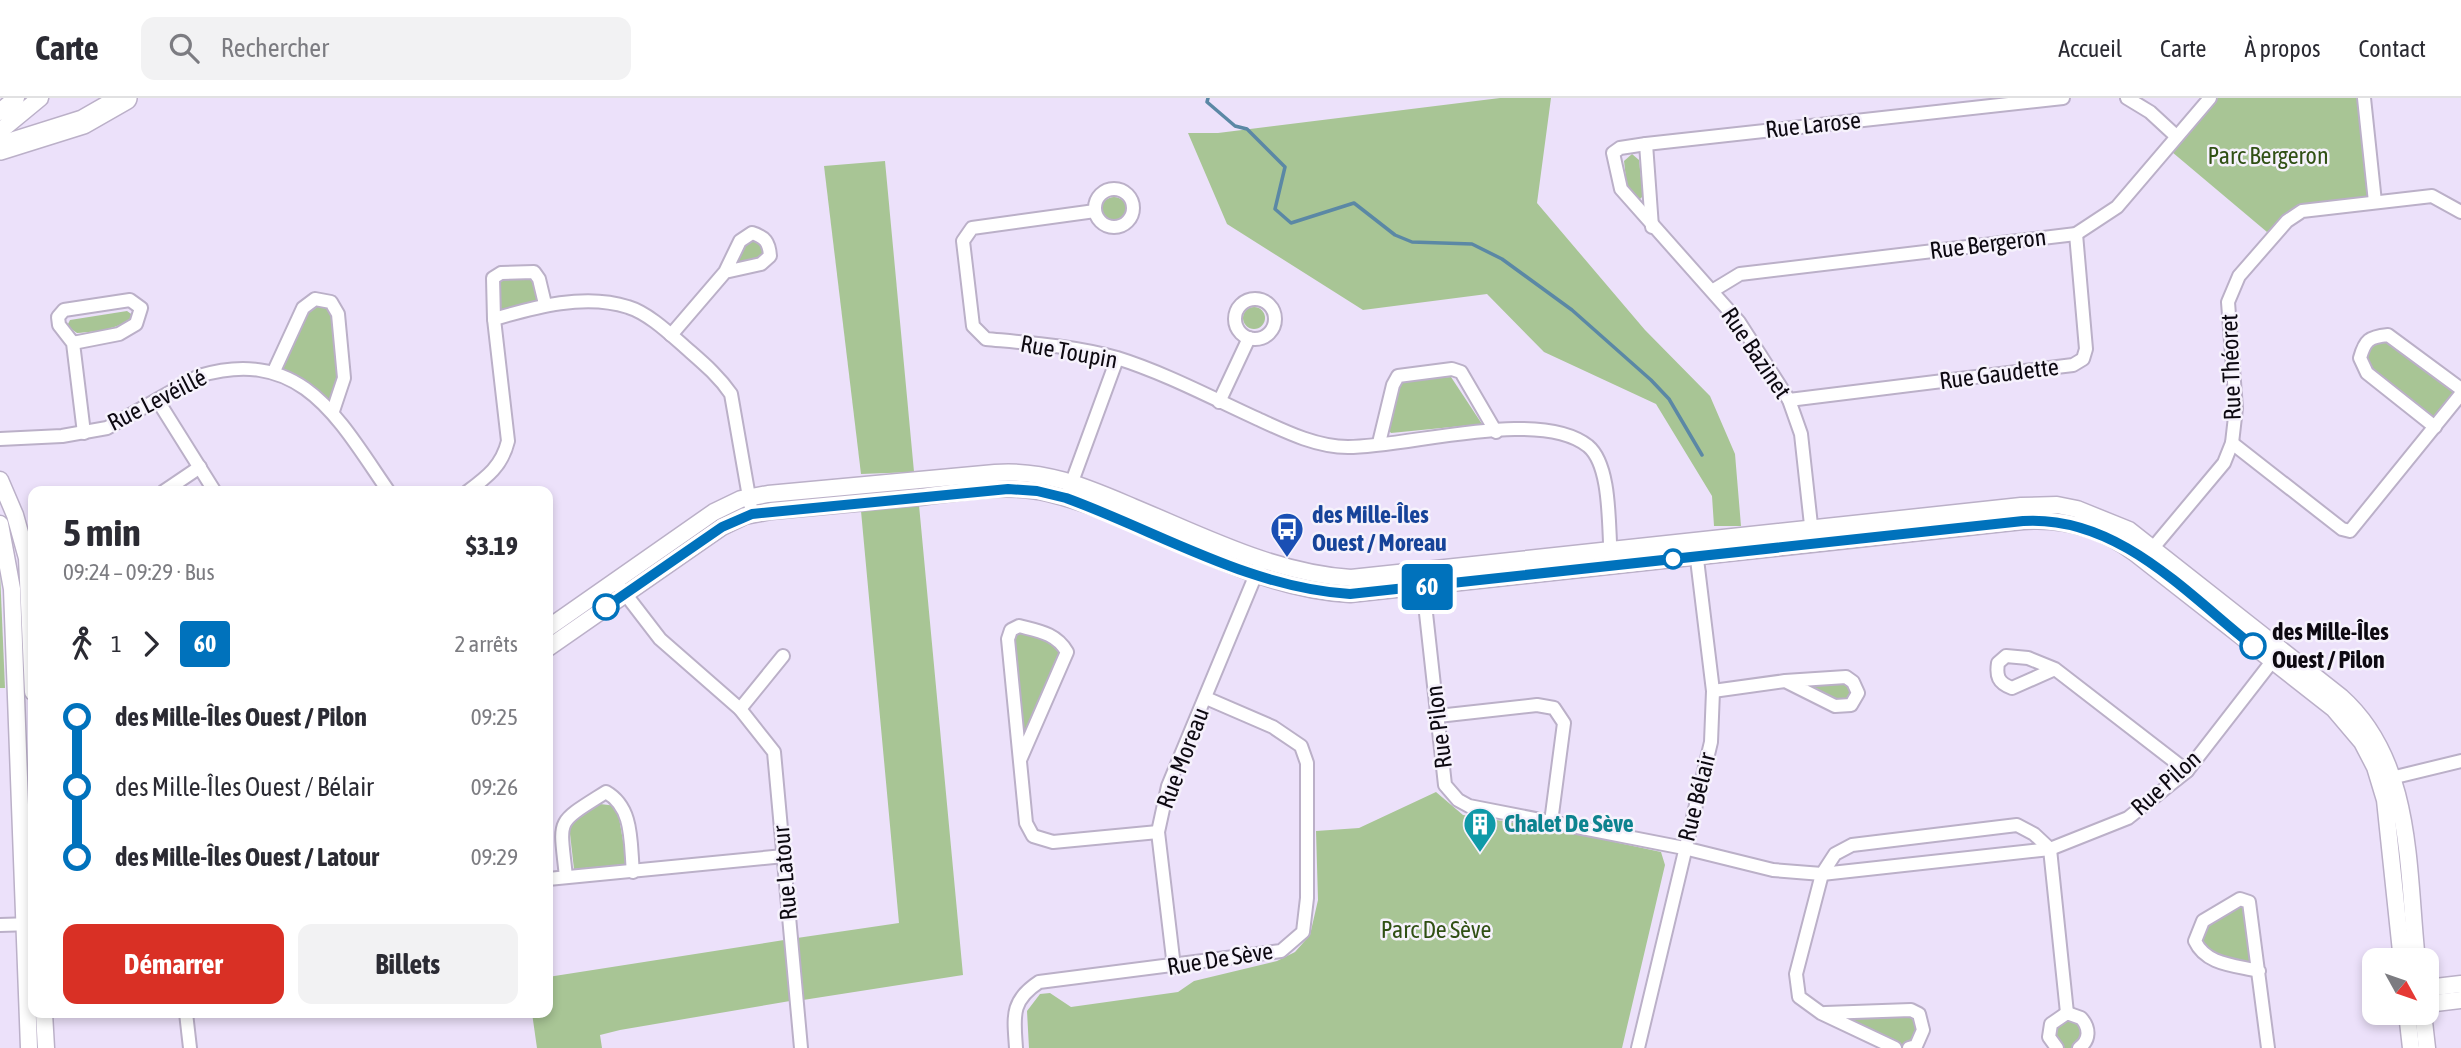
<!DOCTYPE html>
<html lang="fr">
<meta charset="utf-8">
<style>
:root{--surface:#fff;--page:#f2f2f3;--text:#2b2b33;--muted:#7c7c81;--line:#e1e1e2;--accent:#d93025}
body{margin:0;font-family:"Asap Condensed",sans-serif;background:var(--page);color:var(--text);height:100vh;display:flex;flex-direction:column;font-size:26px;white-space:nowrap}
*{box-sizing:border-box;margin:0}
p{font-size:23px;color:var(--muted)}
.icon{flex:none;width:38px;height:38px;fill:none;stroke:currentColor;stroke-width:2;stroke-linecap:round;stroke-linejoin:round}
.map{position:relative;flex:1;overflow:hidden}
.sheet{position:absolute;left:28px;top:388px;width:525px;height:532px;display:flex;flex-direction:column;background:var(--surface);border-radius:14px;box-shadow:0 4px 10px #0003}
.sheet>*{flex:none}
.badge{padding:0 14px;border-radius:5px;font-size:24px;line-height:46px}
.needle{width:46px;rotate:130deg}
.tools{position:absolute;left:2362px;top:850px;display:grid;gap:14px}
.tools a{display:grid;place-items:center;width:77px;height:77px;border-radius:14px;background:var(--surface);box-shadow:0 4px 10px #0003;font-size:35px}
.map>.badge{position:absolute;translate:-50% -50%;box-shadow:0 0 0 4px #fff}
.legs{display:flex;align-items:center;gap:10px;height:77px;padding:0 35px;font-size:23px}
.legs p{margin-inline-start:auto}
.summary{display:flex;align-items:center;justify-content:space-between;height:119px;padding:0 35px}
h1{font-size:38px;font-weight:700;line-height:52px}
.primary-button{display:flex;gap:14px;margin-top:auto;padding:14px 35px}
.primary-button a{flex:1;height:80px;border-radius:14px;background:var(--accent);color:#fff;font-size:28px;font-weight:700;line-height:80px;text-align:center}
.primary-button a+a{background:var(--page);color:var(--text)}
ul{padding:0 35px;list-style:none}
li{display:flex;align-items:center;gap:24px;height:70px;font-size:26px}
li i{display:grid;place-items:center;width:10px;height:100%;margin:0 9px;background:currentColor}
li i::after{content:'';width:18px;height:18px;margin:-9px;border:5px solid;border-radius:50%;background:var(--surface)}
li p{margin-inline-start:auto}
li:first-child i{background:linear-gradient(#0000 50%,currentColor 0)}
li:last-child i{background:linear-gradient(currentColor 50%,#0000 0)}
header{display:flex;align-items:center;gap:42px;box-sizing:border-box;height:98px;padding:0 35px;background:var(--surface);border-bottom:2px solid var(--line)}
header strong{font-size:33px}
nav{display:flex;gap:38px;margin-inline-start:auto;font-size:24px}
.search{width:490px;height:63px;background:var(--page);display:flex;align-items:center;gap:18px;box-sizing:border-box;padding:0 24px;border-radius:14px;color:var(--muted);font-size:26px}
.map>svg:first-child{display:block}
</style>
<header>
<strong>Carte</strong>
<div class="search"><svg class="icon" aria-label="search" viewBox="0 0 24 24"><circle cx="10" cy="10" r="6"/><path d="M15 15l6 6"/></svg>Rechercher</div>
<nav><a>Accueil</a><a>Carte</a><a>À propos</a><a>Contact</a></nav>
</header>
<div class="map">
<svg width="2461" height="950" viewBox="0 0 2461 950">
<rect width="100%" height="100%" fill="#ece1fa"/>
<!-- green -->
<g fill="#a8c595">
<path d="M1500,0H1551L1537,105L1645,232L1710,298L1735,356L1741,428H1714L1712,398L1656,306L1544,254L1487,196L1363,212L1227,126L1188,35H1218Z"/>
<path d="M2218,0H2357L2369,99L2301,107L2267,134L2172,54L2208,7Z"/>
<path d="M1632,56L1639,62L1643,98L1638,103L1627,89L1624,63Z"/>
<path d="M885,63L914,374L861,376L824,68Z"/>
<circle cx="1114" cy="111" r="12"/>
<path d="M762,139L769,158L727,172L740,145Z"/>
<path d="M534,175L543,205L495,220V180Z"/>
<path d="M316,204L329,205L335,216L342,281L332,308L278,273L304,213Z"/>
<circle cx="1254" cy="220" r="11"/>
<path d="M127,213L134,218C117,232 99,233 77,235L67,228L70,222Z"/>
<path d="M2381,242L2387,243L2454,294L2434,321L2372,273L2366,262L2370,251Z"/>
<path d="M1451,279L1482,326L1391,335L1386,329L1397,290L1405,282Z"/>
<path d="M919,407L963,877L803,902L797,840L899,825L861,413Z"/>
<path d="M0,474L5,590H0Z"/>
<path d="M1011,532L1050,537L1067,554L1020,662Z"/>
<path d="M1846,584L1854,596L1842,605L1796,585Z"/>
<path d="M1436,694L1463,717L1549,730L1661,754L1665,767L1622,950H1029L1027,913L1040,896L1050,895L1071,909L1178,894L1194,883L1277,863L1295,854L1310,837L1318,802L1316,733L1359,730Z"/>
<path d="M600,706L617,708L627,766L574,771L569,727Z"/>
<path d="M2239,806L2246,808L2253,866L2211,857L2198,844L2206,825Z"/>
<path d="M784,842L790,903L620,932L600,937L602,950H537L532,915H548V879Z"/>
<path d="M1910,916L1918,933L1912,946L1901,947L1839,919Z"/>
<path d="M2071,918L2085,932L2074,950H2062L2054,943L2053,926Z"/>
</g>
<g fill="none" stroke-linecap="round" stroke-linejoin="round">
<!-- stream -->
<path stroke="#5b88a5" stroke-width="3.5" d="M1208,0L1207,4L1235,28L1247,31L1285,69L1275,111L1291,125L1354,105L1395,137L1412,144L1472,146L1502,161L1572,212L1651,282L1669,301L1702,357"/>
<defs>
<g id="minor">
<path d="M2127,0L2150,14L2176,38"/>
<path d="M2364,0L2375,104"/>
<path d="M1646,46L1652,129"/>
<circle cx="1114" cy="110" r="19"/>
<path d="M1095,113L972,130L963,143L973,228L986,241C1029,245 1074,248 1117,260C1165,275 1212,300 1258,321C1286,334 1317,349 1348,349C1410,349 1539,309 1588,348C1612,368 1608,431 1611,460"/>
<path d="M1712,193L1740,176L2076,136L2117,109L2210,0"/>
<circle cx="1255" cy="221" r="20"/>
<path d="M494,221L493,180L501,175L534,174L539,181L545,206"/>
<path d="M671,237L725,174L740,143L752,135C765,139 769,144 770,158L761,166L725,174"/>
<path d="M73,245L119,236L136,226L141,210L130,202L64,212L58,219L59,227L73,245L84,335"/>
<path d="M274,273L303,210L315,201L331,204L338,216L344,280L333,313"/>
<path d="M1789,302L2073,267L2083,261L2086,251L2076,136"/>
<path d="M158,303L215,394"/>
<path d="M1219,304L1249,240"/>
<path d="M2435,329L2367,275L2360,260C2365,242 2369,239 2388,237L2461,291"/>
<path d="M0,341L62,338L107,330L199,278C302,247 339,322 389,394"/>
<path d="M1379,345L1393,287L1398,278L1452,271L1461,274L1496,334"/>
<path d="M2232,345L2342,431L2350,433L2461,296"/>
<path d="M1069,392L1117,261"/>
<path d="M163,394L200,369"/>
<path d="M467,394C487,379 502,368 508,343L494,221C535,209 585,195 628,209C648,215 669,235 685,249C702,264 718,277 731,296L752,416"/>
<path d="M1812,436L1801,336L1789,302L1739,224L1621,91L1613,55L1620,50L1646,46L2063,0"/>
<path d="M2147,457L2224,365L2232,345L2236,310L2228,204L2239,178L2287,123L2302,113L2432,98L2461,114"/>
<path d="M1422,479L1445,687L1458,702L1469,708L1684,750L1773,772L1822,776L2050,751L2128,720L2187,673L2277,557"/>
<path d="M620,489L660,541L740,611L774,654L801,950"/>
<path d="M2055,571L2012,590C1998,585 1996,578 1998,565L2006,558L2028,560L2055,571L2187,673"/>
<path d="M1713,593L1785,583L1835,608L1851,607L1858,595L1853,584L1846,579L1785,583"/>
<path d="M740,611L783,558"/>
<path d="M1438,618L1537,607L1554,610L1564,625L1551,724"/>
<path d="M1020,662L1067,554C1056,535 1038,533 1019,528L1011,532L1008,541L1026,725L1033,738L1053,744L1158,734"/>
<path d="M2383,682L2461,663"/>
<path d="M566,779C560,719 554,727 606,694C634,710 630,745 633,774"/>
<path d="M548,781L784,758"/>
<path d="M0,827L33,826"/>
<path d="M1174,869L1158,734L1168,688L1259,469"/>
<path d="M2259,873C2235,867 2206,867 2195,843L2203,823L2240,801L2249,804L2268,950"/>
<path d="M186,915L190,950"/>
<path d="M1825,915L1911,912L1919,916L1923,932L1916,948L1909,950"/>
<path d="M1016,950C1014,919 1010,903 1039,884L1281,853L1303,834L1307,800V665L1301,648L1273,629L1206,600"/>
<path d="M1638,950L1711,644L1713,593L1696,453"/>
<path d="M1895,950L1821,915L1799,899L1796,876L1822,776L1835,756L1852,747L2017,727L2034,736L2050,751L2067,915"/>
<path d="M2057,950L2049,939L2051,926L2067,915L2081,920C2090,930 2090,942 2079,950"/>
</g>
<g id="tertiary">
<path d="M0,14L16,0"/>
<path d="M0,33L40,0"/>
<path d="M0,382L15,417L27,460L33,594"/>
<path d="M0,426L12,491L29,950"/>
<path d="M548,530L714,414L741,401L768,396L995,375C1046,371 1088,390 1133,409C1203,438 1274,475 1351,480L2021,408L2057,407L2077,411L2129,432L2341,599C2414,664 2407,772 2417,863"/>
<path d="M548,550L722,429L745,418L771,413C821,408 871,404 920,399C962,394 1007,385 1048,395C1152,420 1241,490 1350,496L2023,423C2064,420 2102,430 2135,455L2334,611L2362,644L2375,669L2385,702L2402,863"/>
<path d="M2427,890L2461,886"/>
<path d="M2427,906L2461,902"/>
<path d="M44,915L46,950"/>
<path d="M2407,915L2411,950"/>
<path d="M2423,915L2427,950"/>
</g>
<path id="motorway" d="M0,50L83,24L125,0"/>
</defs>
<!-- minor casing -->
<use href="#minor" stroke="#bbb0c8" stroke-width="16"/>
<!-- tertiary casing -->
<use href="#tertiary" stroke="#bbb0c8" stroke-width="19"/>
<!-- motorway casing -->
<use href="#motorway" stroke="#bbb0c8" stroke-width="26"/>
<!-- minor -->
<use href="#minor" stroke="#fff" stroke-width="12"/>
<!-- tertiary -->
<use href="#tertiary" stroke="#fff" stroke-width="16"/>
<!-- motorway -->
<use href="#motorway" stroke="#fff" stroke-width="23"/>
</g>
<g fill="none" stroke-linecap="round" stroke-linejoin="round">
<defs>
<path id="line-1" d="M606,509L722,429L752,416L1008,391L1037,393L1066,400C1159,434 1250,490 1350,496L2023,423C2117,417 2185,494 2253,548"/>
</defs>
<!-- line-1 casing -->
<use href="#line-1" stroke="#fff" stroke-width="16"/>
<!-- line-1 -->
<use href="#line-1" stroke="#0072bc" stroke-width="10"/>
</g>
<!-- icons -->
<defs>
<symbol id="bus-pin" viewBox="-11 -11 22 30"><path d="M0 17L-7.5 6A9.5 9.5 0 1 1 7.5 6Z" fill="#1a4fb4" stroke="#f6f2fc"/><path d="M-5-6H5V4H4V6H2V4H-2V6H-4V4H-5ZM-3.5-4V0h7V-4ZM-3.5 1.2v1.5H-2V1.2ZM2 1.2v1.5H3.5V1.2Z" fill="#fff"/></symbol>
<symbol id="building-pin" viewBox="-11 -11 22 30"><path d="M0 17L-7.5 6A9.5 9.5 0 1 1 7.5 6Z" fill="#0f9aa8" stroke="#f6f2fc"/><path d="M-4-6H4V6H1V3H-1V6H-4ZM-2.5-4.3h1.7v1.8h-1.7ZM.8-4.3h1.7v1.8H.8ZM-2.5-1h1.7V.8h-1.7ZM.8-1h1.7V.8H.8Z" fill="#fff"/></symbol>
</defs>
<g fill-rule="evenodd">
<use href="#bus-pin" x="1268" y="412" width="38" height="52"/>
<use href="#building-pin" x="1461" y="707" width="38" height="52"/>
</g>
<!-- markers -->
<g fill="#fff" stroke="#0072bc" stroke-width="3.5">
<circle cx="1673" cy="461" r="9"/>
<circle cx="606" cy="509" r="12"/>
<circle cx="2253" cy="548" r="12"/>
</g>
<g text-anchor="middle" stroke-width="5" stroke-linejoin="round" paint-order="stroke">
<!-- street labels -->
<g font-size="24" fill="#0d0911" stroke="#f6f2fc">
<text transform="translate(1813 27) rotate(-6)" y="8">Rue Larose</text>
<text transform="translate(1988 146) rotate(-7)" y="8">Rue Bergeron</text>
<text transform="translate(1069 254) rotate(10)" y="8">Rue Toupin</text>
<text transform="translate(1756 255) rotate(56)" y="8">Rue Bazinet</text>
<text transform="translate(2231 269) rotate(-92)" y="8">Rue Théoret</text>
<text transform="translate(1999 276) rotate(-7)" y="8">Rue Gaudette</text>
<text transform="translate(157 302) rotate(-27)" y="8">Rue Levéillé</text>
<text transform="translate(1439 629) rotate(-97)" y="8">Rue Pilon</text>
<text transform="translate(1183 660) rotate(-69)" y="8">Rue Moreau</text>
<text transform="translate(2166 685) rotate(-42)" y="8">Rue Pilon</text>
<text transform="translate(1697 699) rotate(-76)" y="8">Rue Bélair</text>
<text transform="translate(785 775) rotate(-95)" y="8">Rue Latour</text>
<text transform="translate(1220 861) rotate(-9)" y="8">Rue De Sève</text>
</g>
<!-- park labels -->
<g font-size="24" fill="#305014" stroke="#f6f2fc">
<text x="2268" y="66">Parc Bergeron</text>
<text x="1436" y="840">Parc De Sève</text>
</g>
<!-- transit labels -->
<g font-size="24" font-weight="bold" fill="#164399" stroke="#f6f2fc" text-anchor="start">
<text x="1312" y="425">des Mille-Îles<tspan x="1312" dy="28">Ouest / Moreau</tspan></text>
</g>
<!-- stop labels -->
<g font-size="24" font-weight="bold" fill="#0d0911" stroke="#f6f2fc" text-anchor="start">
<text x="2272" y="542">des Mille-Îles<tspan x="2272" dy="28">Ouest / Pilon</tspan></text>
</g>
<!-- culture labels -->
<g font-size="24" font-weight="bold" fill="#0d838f" stroke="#f6f2fc" text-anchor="start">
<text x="1504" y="734">Chalet De Sève</text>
</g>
</g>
</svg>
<div class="tools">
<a><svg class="needle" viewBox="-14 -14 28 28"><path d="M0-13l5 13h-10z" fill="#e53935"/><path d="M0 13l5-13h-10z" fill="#7c7c81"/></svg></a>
</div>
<b class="badge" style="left:1427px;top:489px;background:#0072bc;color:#fff">60</b>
<section class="sheet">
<div class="summary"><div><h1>5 min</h1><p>09:24 – 09:29 · Bus</p></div><b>$3.19</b></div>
<div class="legs"><svg class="icon" aria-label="walk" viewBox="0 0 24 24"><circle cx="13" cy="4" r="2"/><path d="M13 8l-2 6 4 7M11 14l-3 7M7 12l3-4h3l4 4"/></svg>1<svg class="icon" aria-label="forward" viewBox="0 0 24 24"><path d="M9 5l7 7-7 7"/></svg><b class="badge" style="background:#0072bc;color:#fff">60</b><p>2 arrêts</p></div>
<ul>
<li><i style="color:#0072bc"></i><b>des Mille-Îles Ouest / Pilon</b><p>09:25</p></li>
<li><i style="color:#0072bc"></i><span>des Mille-Îles Ouest / Bélair</span><p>09:26</p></li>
<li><i style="color:#0072bc"></i><b>des Mille-Îles Ouest / Latour</b><p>09:29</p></li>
</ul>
<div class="primary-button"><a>Démarrer</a><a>Billets</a></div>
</section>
</div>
